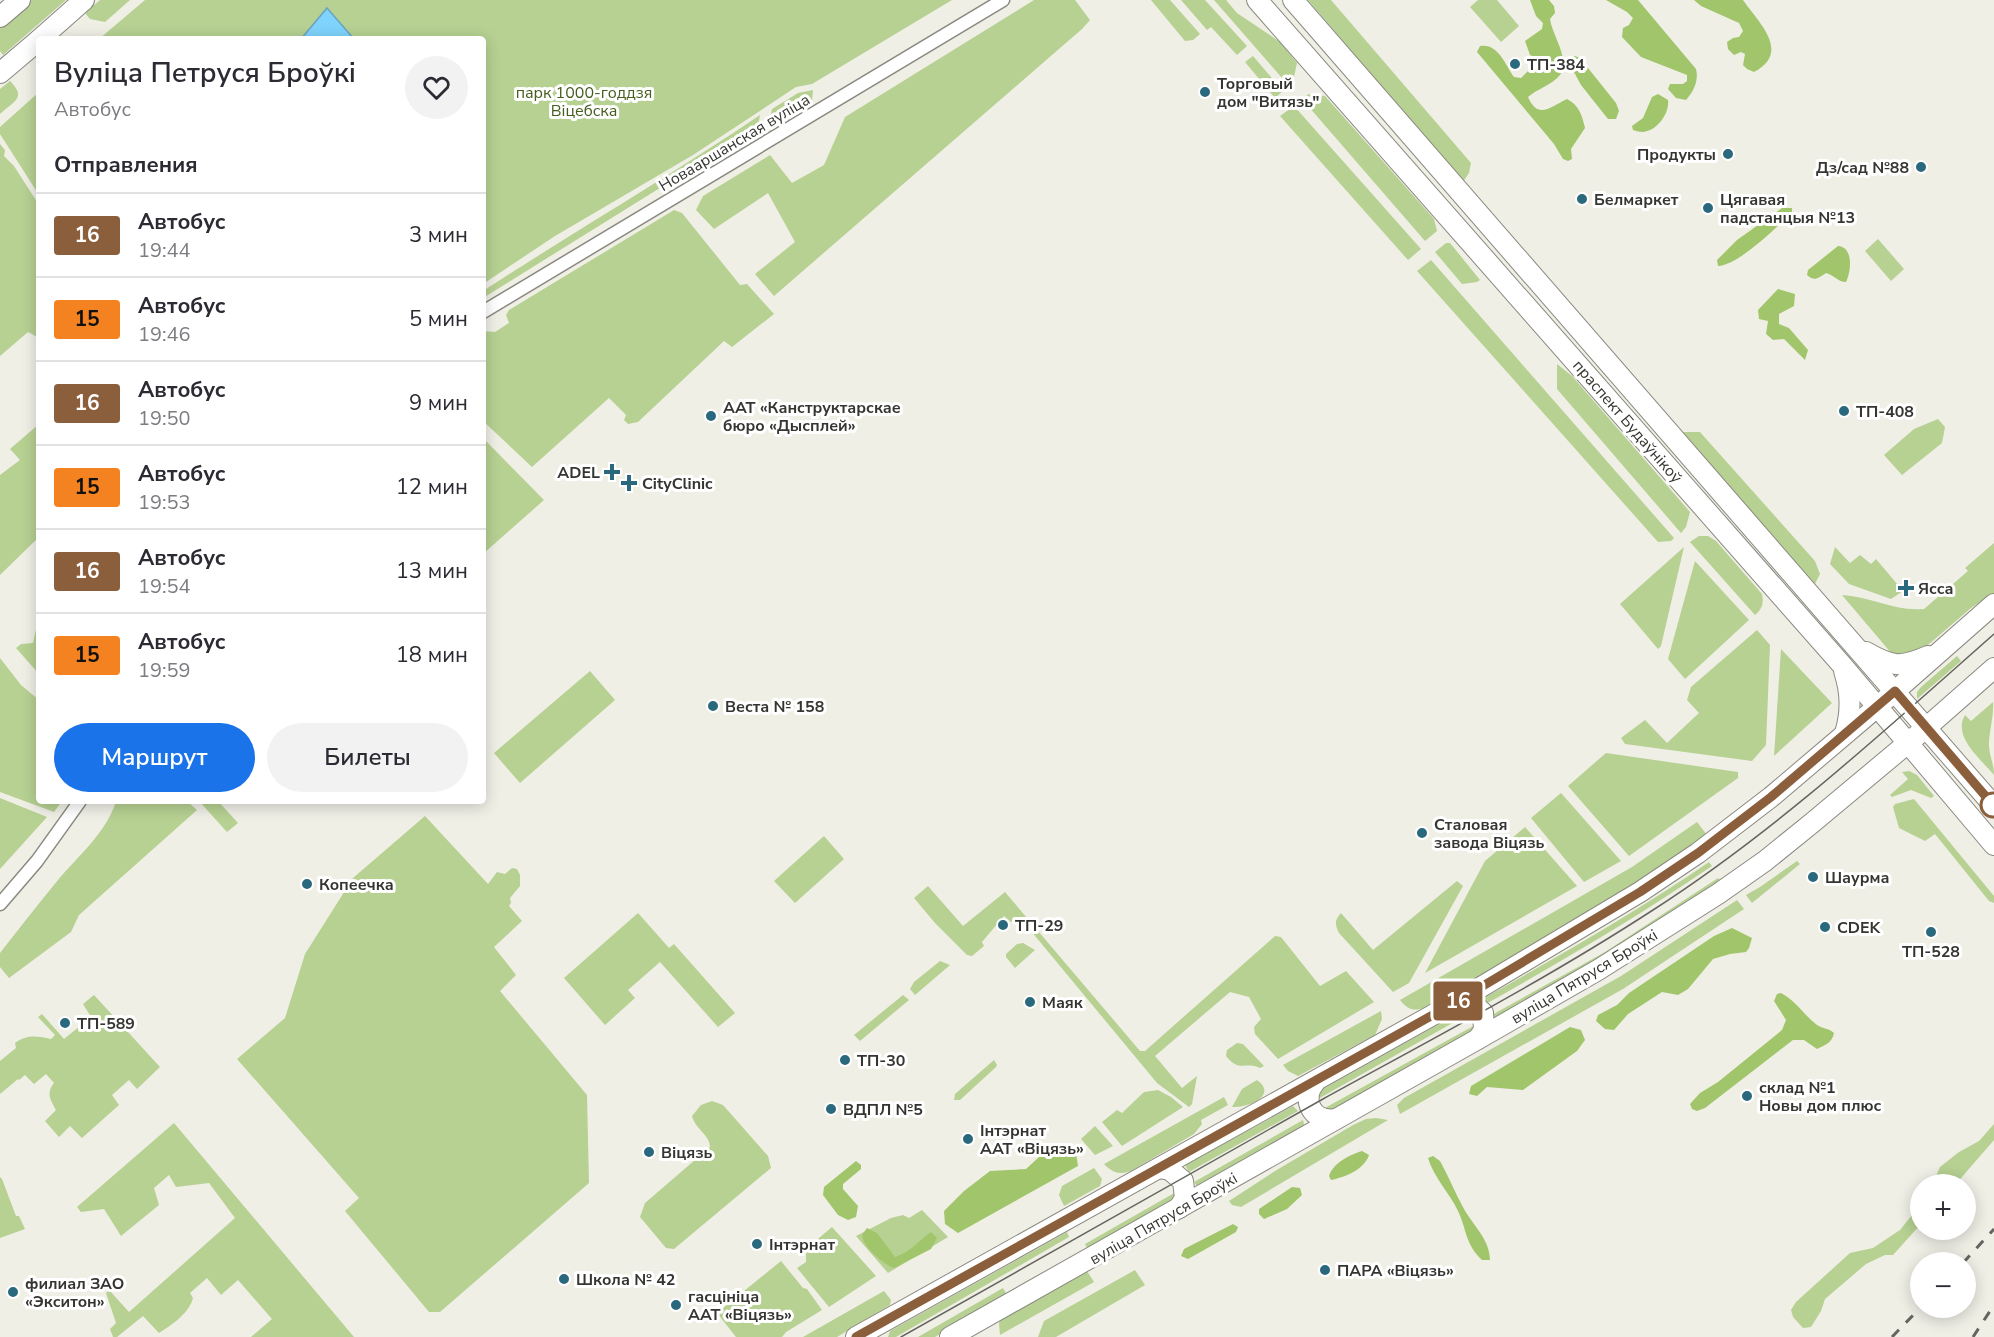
<!DOCTYPE html>
<html lang="ru">
<meta charset="utf-8">
<style>
:root{--surface:#fff;--page:#f2f2f3;--text:#2b2b33;--muted:#7c7c81;--line:#e1e1e2;--accent:#1a73e8}
body{margin:0;font-family:"Nunito Sans",sans-serif;background:var(--page);color:var(--text);height:100vh;display:flex;flex-direction:column;font-size:22px;white-space:nowrap}
*{box-sizing:border-box;margin:0}
p{font-size:20px;color:var(--muted)}
.icon{flex:none;width:33px;height:33px;fill:none;stroke:currentColor;stroke-width:2;stroke-linecap:round;stroke-linejoin:round}
.map{position:relative;flex:1;overflow:hidden}
.panel{position:absolute;left:36px;top:36px;width:450px;height:768px;display:flex;flex-direction:column;background:var(--surface);border-radius:6px;box-shadow:0 3px 15px #0003}
.panel>*{flex:none}
.badge{padding:0 12px;border-radius:4px;font-size:21px;line-height:39px}
.buttons{position:absolute;left:1910px;top:1174px;display:grid;gap:12px}
.buttons a{display:grid;place-items:center;width:66px;height:66px;border-radius:50%;background:var(--surface);box-shadow:0 3px 15px #0003;font-size:30px}
.map>.badge{position:absolute;translate:-50% -50%;box-shadow:0 0 0 3px #fff}
h2{padding:0 18px;font-size:22px;line-height:54px}
.round{display:grid;place-items:center;flex:none;width:63px;height:63px;border-radius:32px;background:var(--page)}
.headline{display:flex;align-items:center;justify-content:space-between;height:102px;padding:0 18px}
h1{font-size:28px;font-weight:600;line-height:45px}
.cta{display:flex;gap:12px;margin-top:auto;padding:12px 18px}
.cta a{flex:1;height:69px;border-radius:36px;background:var(--accent);color:#fff;font-size:24px;font-weight:600;line-height:69px;text-align:center}
.cta a+a{background:var(--page);color:var(--text)}
ul{padding:0;list-style:none}
li{display:flex;align-items:center;gap:18px;height:84px;padding:0 18px;border-top:2px solid var(--line)}
li div{flex:1}
li b{display:block;font-size:22px}
li em{font-style:normal}
li .badge{min-width:66px;font-weight:700;text-align:center}
.map>svg:first-child{display:block}
</style>
<div class="map">
<svg width="1994" height="1337" viewBox="0 0 1994 1337">
<rect width="100%" height="100%" fill="#f0efe6"/>
<!-- green -->
<g fill="#b6d192">
<path d="M29,0H66L3,55L0,51V25Z"/>
<path d="M100,0H130L105,22L90,19L85,13Z"/>
<path d="M145,0H952L812,84L796,87L693,155L555,236L483,284V39H354L327,8L301,39H99Z"/>
<path d="M1034,0H1075L1090,20L1082,29L774,296L755,274L795,242L768,193L714,229L696,210L703,196L770,155L792,183L824,165L845,117Z"/>
<path d="M1151,0H1170L1200,34L1193,40L1185,41Z"/>
<path d="M1181,0H1205L1247,46L1237,55L1211,27L1207,30Z"/>
<path d="M1214,0H1226L1237,13L1280,42L1297,63L1294,77L1289,86Z"/>
<path d="M1308,0H1331L1471,163L1469,173L1463,182Z"/>
<path d="M1478,0H1497L1519,26L1501,42L1470,7Z"/>
<path d="M1253,56L1283,91L1275,98L1245,62Z"/>
<path d="M10,81C27,98 14,101 0,114V89Z"/>
<path d="M813,90L812,101L807,105L792,107L770,118L772,109L798,93Z"/>
<path d="M39,92V195L0,134V127Z"/>
<path d="M1309,94L1325,96L1434,219L1437,231L1425,241L1302,99Z"/>
<path d="M1294,106L1421,249L1408,260L1280,116Z"/>
<path d="M760,115L758,127L483,298V291C575,231 670,176 760,115Z"/>
<path d="M0,144L5,150L4,156L14,166L39,205V338L28,332L0,356Z"/>
<path d="M674,210L682,213L740,285L747,284L774,314L732,347L724,341L638,422L628,424L624,420L626,415L609,398L532,467L483,421V331L495,332L509,323L506,315L509,310Z"/>
<path d="M1878,239L1904,269L1891,281L1865,251Z"/>
<path d="M1446,243H1450L1480,280L1477,282L1462,284L1435,252Z"/>
<path d="M1431,260L1674,538L1671,541L1658,542L1417,271Z"/>
<path d="M1557,364L1572,376L1690,512L1686,527L1681,533L1557,389Z"/>
<path d="M1938,419L1945,427L1942,443L1902,475L1884,455L1914,429Z"/>
<path d="M39,424V537L0,575V475L20,460L10,449Z"/>
<path d="M1683,432H1700L1815,561L1820,574L1815,584L1791,565Z"/>
<path d="M483,438L544,500L483,554Z"/>
<path d="M1699,536H1708L1716,541L1762,594C1764,604 1762,609 1755,615L1690,542Z"/>
<path d="M1994,543V593L1971,608L1907,663L1892,654L1842,595C1870,596 1895,612 1924,609L1968,571L1965,568Z"/>
<path d="M1684,547L1661,646L1658,649L1620,604Z"/>
<path d="M1835,547L1850,563L1860,555L1871,564L1876,559L1903,591L1891,599L1849,584L1830,564Z"/>
<path d="M1695,561L1749,620L1685,679L1668,659Z"/>
<path d="M39,616V674L16,648L21,644L33,643Z"/>
<path d="M1757,630L1770,645L1766,745L1752,761L1625,744L1621,738L1645,720L1667,743L1699,713L1687,700L1691,687Z"/>
<path d="M1781,649L1832,703L1774,756Z"/>
<path d="M1957,656L1961,661L1917,699V692L1921,687Z"/>
<path d="M0,658L21,685L39,700V801H62L54,812L0,792Z"/>
<path d="M590,671L615,700L520,783L494,753Z"/>
<path d="M1993,702C1994,715 1990,728 1989,741C1988,753 1994,763 1994,775C1981,759 1952,737 1965,715L1971,721Z"/>
<path d="M1606,753L1738,772V778L1629,856L1568,786Z"/>
<path d="M1909,771L1917,775L1934,796L1931,798L1911,790L1892,797L1890,795L1908,779L1902,772Z"/>
<path d="M1561,793L1621,861L1584,882L1531,818Z"/>
<path d="M0,798L47,817L0,869Z"/>
<path d="M1914,799L1994,896V903L1989,901L1935,834L1925,841L1899,828L1893,807L1895,804Z"/>
<path d="M116,801H187L197,810L79,915L71,932L9,978L0,967V953C19,929 38,904 58,880C78,856 107,832 116,801Z"/>
<path d="M199,801H218L238,823L227,832Z"/>
<path d="M425,816L488,884L497,872L505,874L512,868L517,869L520,875V886L510,898L511,903L509,906L522,921L494,947L516,975L500,991L587,1095L589,1183L440,1312H429L345,1211L359,1198L237,1059L285,1018L305,954L353,878Z"/>
<path d="M1697,822L1707,835L1642,882L1423,1008C1413,1012 1406,1008 1400,1000L1632,867Z"/>
<path d="M1525,827L1577,886L1425,973L1485,861Z"/>
<path d="M824,836L844,859L795,903L774,881Z"/>
<path d="M1797,861L1800,864L1752,903L1746,895L1760,887Z"/>
<path d="M1709,862L1712,866C1638,917 1562,961 1484,1005L1479,1001C1557,957 1635,913 1709,862Z"/>
<path d="M1718,878L1721,881L1608,956L1490,1022V1016L1605,952Z"/>
<path d="M1457,881L1463,886L1409,983L1393,992L1339,933C1335,924 1334,921 1341,913L1373,950Z"/>
<path d="M928,886L963,926L1005,892L1140,1051H1145L1275,936L1281,937L1320,986L1346,971L1374,1002L1278,1059L1255,1034L1254,1027L1261,1019L1249,997L1230,992L1155,1056L1182,1088L1197,1076L1192,1104L1189,1107L1157,1083L1021,919L1011,922L1004,916L982,942L984,946L972,956L967,955L935,923L914,898Z"/>
<path d="M1737,900L1744,909L1623,989L1400,1114L1397,1105L1404,1098L1621,976Z"/>
<path d="M638,913L669,948L674,944L735,1013L718,1027L660,962L628,990L635,998L605,1025L564,978Z"/>
<path d="M1023,943L1035,950L1015,968L1006,957V954L1017,944Z"/>
<path d="M940,961L950,965L915,995L910,989L914,982Z"/>
<path d="M94,995L160,1067L137,1089L129,1080L112,1095L119,1105L82,1138L70,1126L59,1137L45,1121L56,1110C50,1099 46,1093 54,1083L46,1074L34,1084L25,1075L19,1080L18,1079L0,1094V1061L16,1048L15,1043C27,1034 38,1036 51,1039L55,1035L38,1017L42,1014L64,1039L91,1017L83,1004Z"/>
<path d="M903,995L909,1000L860,1041L854,1035Z"/>
<path d="M1466,1009L1472,1012L1318,1099L1321,1090Z"/>
<path d="M1381,1011L1382,1019L1375,1035L1298,1076L1288,1071L1283,1065Z"/>
<path d="M1477,1024L1475,1032L1333,1112L1323,1109Z"/>
<path d="M1237,1043L1243,1044L1264,1066L1260,1068C1246,1061 1239,1073 1226,1056L1227,1050Z"/>
<path d="M994,1060L997,1065L996,1067L960,1100H954L955,1094Z"/>
<path d="M1257,1080C1279,1096 1246,1108 1232,1107L1242,1089Z"/>
<path d="M1158,1090L1171,1097L1183,1107L1122,1146L1102,1122L1117,1110L1122,1113L1144,1092Z"/>
<path d="M1224,1097L1228,1105L1201,1120L1202,1124L1194,1134L1131,1171C1119,1175 1113,1173 1104,1164Z"/>
<path d="M712,1101L723,1105L768,1156L771,1168L674,1249L666,1248L640,1217L645,1203L710,1147C710,1135 695,1129 692,1116L701,1105Z"/>
<path d="M1293,1106L1298,1111L1189,1172L1185,1165Z"/>
<path d="M1376,1118L1388,1120L1241,1207L1232,1205L1229,1201L1275,1171L1353,1125L1366,1119Z"/>
<path d="M1303,1120L1305,1129L1198,1188L1194,1182Z"/>
<path d="M174,1123L354,1337H251L272,1319L238,1280L221,1295L207,1278L190,1293L193,1298C190,1312 171,1326 159,1333L143,1316L117,1337H113L110,1329L116,1323L106,1293L109,1290L129,1312L235,1218L209,1183L176,1187L169,1175L154,1188L159,1205L121,1236L104,1209L81,1212L77,1207Z"/>
<path d="M1994,1124V1140L1955,1185H1932L1940,1167L1959,1152L1979,1141Z"/>
<path d="M1095,1126L1113,1146L1095,1155L1081,1139Z"/>
<path d="M1094,1168L1102,1179L1100,1186L1064,1206L1059,1195L1062,1186Z"/>
<path d="M0,1177L2,1179L16,1216H19L25,1229L0,1238Z"/>
<path d="M1176,1192L1175,1200L1088,1250L1085,1244Z"/>
<path d="M1920,1205V1225L1893,1255H1885L1866,1264L1825,1299L1821,1311L1811,1327L1803,1328L1793,1317L1791,1310L1796,1302L1850,1253L1873,1248L1900,1230Z"/>
<path d="M922,1210L948,1237L888,1273L856,1236L891,1218L903,1215L909,1218Z"/>
<path d="M832,1227L876,1276L829,1307L797,1268L806,1262V1249Z"/>
<path d="M1067,1232L1069,1237L896,1337H888L890,1331Z"/>
<path d="M781,1261L803,1288L807,1289L822,1310L786,1332L782,1337H736L717,1313Z"/>
<path d="M1135,1270L1145,1285L1056,1337H1038L1044,1321Z"/>
<path d="M1087,1271L1094,1282L1000,1335L999,1323L1002,1318Z"/>
<path d="M1003,1288L1007,1295L935,1337H918Z"/>
<path d="M884,1291L891,1300L890,1305L837,1337H803Z"/>
</g>
<!-- forest -->
<g fill="#a1c56a">
<path d="M1530,0H1549L1554,6L1555,13L1550,19C1552,35 1571,60 1560,75C1552,85 1537,89 1528,97C1538,120 1550,107 1567,99C1579,105 1582,115 1585,128L1571,149L1572,159L1568,161L1563,159L1554,144L1477,52L1480,46C1498,43 1505,64 1514,77L1521,78L1536,63V58L1530,55L1525,41L1542,29L1543,23L1536,16Z"/>
<path d="M1606,0H1638L1696,69C1699,80 1694,91 1686,100L1676,98L1668,89L1670,84H1683L1687,81V75L1641,57L1622,37L1623,28L1629,25L1633,18L1627,12Z"/>
<path d="M1694,0H1743C1758,22 1792,52 1754,72L1747,69L1743,65L1745,54L1741,52L1734,55L1728,49L1727,42L1733,38L1739,37L1743,31L1739,23L1701,6Z"/>
<path d="M1575,56L1580,58L1616,103L1619,111L1616,119H1608L1581,85L1569,63L1571,58Z"/>
<path d="M1658,94L1668,100C1670,113 1657,131 1643,132C1640,132 1636,131 1633,130L1632,126L1643,118L1652,97Z"/>
<path d="M1782,208H1792V213C1775,228 1739,265 1718,266L1717,260L1737,240Z"/>
<path d="M1838,246C1854,247 1851,272 1846,282C1838,282 1834,275 1826,273C1818,278 1815,282 1807,275L1808,270Z"/>
<path d="M1778,289L1795,294L1794,306L1779,314V324L1789,328L1808,350L1805,360L1784,339L1773,340L1766,334L1768,321L1759,319L1758,310Z"/>
<path d="M1732,928L1752,938L1749,948L1746,952L1730,954L1713,959L1688,989L1678,995L1662,992L1628,1014L1614,1030L1605,1029L1596,1021L1598,1015L1617,1005L1629,993L1714,936Z"/>
<path d="M1781,993C1796,1001 1804,1015 1817,1025C1823,1029 1829,1028 1834,1033C1832,1043 1825,1045 1817,1049L1804,1040H1793L1705,1108L1697,1111L1692,1109L1690,1104L1700,1093L1718,1082L1782,1030L1786,1020L1774,1001L1777,994Z"/>
<path d="M1570,1027L1581,1030L1585,1040L1577,1051L1523,1090L1487,1087L1477,1096L1469,1094L1471,1086Z"/>
<path d="M1063,1143L1076,1153L1078,1166L958,1233L945,1224L944,1211L964,1191L990,1171L1026,1169L1051,1146Z"/>
<path d="M1362,1151L1369,1155C1364,1170 1345,1177 1331,1180L1329,1176C1333,1163 1349,1155 1362,1151Z"/>
<path d="M1433,1156L1440,1161C1449,1177 1455,1193 1464,1209C1473,1225 1490,1240 1490,1260H1482C1465,1244 1467,1230 1458,1211C1449,1192 1434,1178 1428,1158Z"/>
<path d="M856,1161L861,1165V1169L843,1184V1189L858,1206L856,1217L848,1220L838,1215L823,1195L824,1187Z"/>
<path d="M1292,1187L1300,1188L1302,1195L1287,1209L1264,1219L1259,1214V1209Z"/>
<path d="M1233,1224L1238,1227L1236,1232L1188,1259L1181,1256L1184,1249Z"/>
<path d="M867,1228L877,1233L895,1257C911,1252 918,1241 931,1232L937,1238L931,1249L894,1268C883,1264 863,1247 862,1235Z"/>
</g>
<!-- water -->
<path fill="#7fd3fc" stroke="#69a4bf" stroke-width="1.5" d="M327,8L354,39H301Z"/>
<g fill="none" stroke-linecap="round" stroke-linejoin="round">
<defs>
<g id="minor">
<path d="M483,312L1003,0"/>
<path d="M0,904L37,861L80,801"/>
</g>
<g id="primary">
<path d="M1257,0L1842,665L1994,845"/>
<path d="M1293,0L1994,806"/>
<path d="M0,17L20,0"/>
<path d="M40,39L84,0"/>
<path d="M0,73L39,40"/>
<path d="M1866,652C1892,667 1901,668 1928,656"/>
<path d="M1844,671C1851,692 1852,711 1845,733"/>
<path d="M1456,1002L1472,1003L1483,1013L1484,1030L1478,1039"/>
<path d="M1315,1082C1300,1100 1313,1123 1336,1119"/>
<path d="M1159,1168L1170,1170L1183,1181L1185,1198L1179,1208"/>
<path d="M856,1337L1456,1002L1640,892L1698,853L1771,797L1877,707L1994,604"/>
<path d="M950,1337L1478,1039L1598,970L1718,894L1765,861L1812,823L1927,727L1994,668"/>
</g>
</defs>
<!-- minor casing -->
<use href="#minor" stroke="#8a8981" stroke-width="15"/>
<!-- primary casing -->
<use href="#primary" stroke="#8a8981" stroke-width="22"/>
<!-- minor -->
<use href="#minor" stroke="#fff" stroke-width="12"/>
<!-- primary -->
<use href="#primary" stroke="#fff" stroke-width="20"/>
<!-- tram -->
<path stroke="#65645f" stroke-width="1.5" d="M901,1337C1042,1257 1182,1177 1323,1099C1434,1038 1547,979 1653,910C1776,831 1885,730 1994,634"/>
<!-- rail -->
<g stroke="#65645f" stroke-width="3" stroke-dasharray="10 10" stroke-linecap="butt">
<path d="M1963,1263L1994,1229"/>
<path d="M1892,1337L1920,1308"/>
<path d="M1973,1337L1994,1305"/>
</g>
</g>
<g fill="none" stroke-linecap="round" stroke-linejoin="round">
<defs>
<path id="line" d="M856,1337L1456,1002L1640,892L1698,853L1771,797L1895,691L1994,806"/>
</defs>
<!-- line casing -->
<use href="#line" stroke="#fff" stroke-width="14"/>
<!-- line -->
<use href="#line" stroke="#8b5e3c" stroke-width="9"/>
</g>
<!-- markers -->
<g fill="#2a687e" stroke="#fff" stroke-width="2">
<circle cx="1515" cy="64" r="6"/>
<circle cx="1205" cy="92" r="6"/>
<circle cx="1728" cy="154" r="6"/>
<circle cx="1921" cy="167" r="6"/>
<circle cx="1582" cy="199" r="6"/>
<circle cx="1708" cy="208" r="6"/>
<circle cx="1844" cy="411" r="6"/>
<circle cx="711" cy="416" r="6"/>
<path d="M609 463h6v6h6v6h-6v6h-6v-6h-6v-6h6z"/>
<path d="M626 474h6v6h6v6h-6v6h-6v-6h-6v-6h6z"/>
<path d="M1903 579h6v6h6v6h-6v6h-6v-6h-6v-6h6z"/>
<circle cx="713" cy="706" r="6"/>
<circle cx="1422" cy="833" r="6"/>
<circle cx="1813" cy="877" r="6"/>
<circle cx="307" cy="884" r="6"/>
<circle cx="1003" cy="925" r="6"/>
<circle cx="1825" cy="927" r="6"/>
<circle cx="1931" cy="932" r="6"/>
<circle cx="1030" cy="1002" r="6"/>
<circle cx="65" cy="1023" r="6"/>
<circle cx="845" cy="1060" r="6"/>
<circle cx="1747" cy="1096" r="6"/>
<circle cx="831" cy="1109" r="6"/>
<circle cx="968" cy="1139" r="6"/>
<circle cx="649" cy="1152" r="6"/>
<circle cx="757" cy="1244" r="6"/>
<circle cx="1325" cy="1270" r="6"/>
<circle cx="564" cy="1279" r="6"/>
<circle cx="13" cy="1292" r="6"/>
<circle cx="676" cy="1305" r="6"/>
</g>
<circle fill="#fff" stroke="#8b5e3c" stroke-width="3" cx="1993" cy="805" r="12"/>
<g text-anchor="middle" stroke-width="6" stroke-linejoin="round" paint-order="stroke">
<!-- poi labels -->
<g font-size="16" font-weight="bold" fill="#353531" stroke="#fff" text-anchor="start">
<text x="1527" y="70">ТП-384</text>
<text x="1217" y="89">Торговый<tspan x="1217" dy="18">дом "Витязь"</tspan></text>
<text x="1716" y="160" text-anchor="end">Продукты</text>
<text x="1909" y="173" text-anchor="end">Дз/сад №88</text>
<text x="1594" y="205">Белмаркет</text>
<text x="1720" y="205">Цягавая<tspan x="1720" dy="18">падстанцыя №13</tspan></text>
<text x="723" y="413">ААТ «Канструктарскае<tspan x="723" dy="18">бюро «Дысплей»</tspan></text>
<text x="1856" y="417">ТП-408</text>
<text x="600" y="478" text-anchor="end">ADEL</text>
<text x="642" y="489">CityClinic</text>
<text x="1918" y="594">Ясса</text>
<text x="725" y="712">Веста № 158</text>
<text x="1434" y="830">Сталовая<tspan x="1434" dy="18">завода Віцязь</tspan></text>
<text x="1825" y="883">Шаурма</text>
<text x="319" y="890">Копеечка</text>
<text x="1015" y="931">ТП-29</text>
<text x="1837" y="933">CDEK</text>
<text x="1931" y="957" text-anchor="middle">ТП-528</text>
<text x="1042" y="1008">Маяк</text>
<text x="77" y="1029">ТП-589</text>
<text x="857" y="1066">ТП-30</text>
<text x="1759" y="1093">склад №1<tspan x="1759" dy="18">Новы дом плюс</tspan></text>
<text x="843" y="1115">ВДПЛ №5</text>
<text x="980" y="1136">Інтэрнат<tspan x="980" dy="18">ААТ «Віцязь»</tspan></text>
<text x="661" y="1158">Віцязь</text>
<text x="769" y="1250">Інтэрнат</text>
<text x="1337" y="1276">ПАРА «Віцязь»</text>
<text x="576" y="1285">Школа № 42</text>
<text x="25" y="1289">филиал ЗАО<tspan x="25" dy="18">«Экситон»</tspan></text>
<text x="688" y="1302">гасцініца<tspan x="688" dy="18">ААТ «Віцязь»</tspan></text>
</g>
<!-- park labels -->
<g font-size="16" fill="#465d1e" stroke="#fff">
<text x="584" y="98">парк 1000-годдзя<tspan x="584" dy="18">Віцебска</tspan></text>
</g>
<!-- street labels -->
<g font-size="16" fill="#353531" stroke="#fff">
<text transform="translate(734 142) rotate(-31)" y="6">Новааршанская вуліца</text>
<text transform="translate(1628 421) rotate(49)" y="6">праспект Будаўнікоў</text>
<text transform="translate(1584 976) rotate(-31)" y="6">вуліца Пятруся Броўкі</text>
<text transform="translate(1163 1218) rotate(-30)" y="6">вуліца Пятруся Броўкі</text>
</g>
</g>
</svg>
<div class="buttons">
<a>+</a>
<a>−</a>
</div>
<b class="badge" style="left:1458px;top:1001px;background:#8b5e3c;color:#fff">16</b>
<section class="panel">
<div class="headline"><div><h1>Вуліца Петруся Броўкі</h1><p>Автобус</p></div><a class="round"><svg class="icon" aria-label="heart" viewBox="0 0 24 24"><path d="M12 20l-8-8c-3-5 5-10 8-4 3-6 11-1 8 4z"/></svg></a></div>
<h2>Отправления</h2>
<ul>
<li><span class="badge" style="background:#8b5e3c;color:#fff">16</span><div><b>Автобус</b><p>19:44</p></div><em>3 мин</em></li>
<li><span class="badge" style="background:#f58220;color:#111">15</span><div><b>Автобус</b><p>19:46</p></div><em>5 мин</em></li>
<li><span class="badge" style="background:#8b5e3c;color:#fff">16</span><div><b>Автобус</b><p>19:50</p></div><em>9 мин</em></li>
<li><span class="badge" style="background:#f58220;color:#111">15</span><div><b>Автобус</b><p>19:53</p></div><em>12 мин</em></li>
<li><span class="badge" style="background:#8b5e3c;color:#fff">16</span><div><b>Автобус</b><p>19:54</p></div><em>13 мин</em></li>
<li><span class="badge" style="background:#f58220;color:#111">15</span><div><b>Автобус</b><p>19:59</p></div><em>18 мин</em></li>
</ul>
<div class="cta"><a>Маршрут</a><a>Билеты</a></div>
</section>
</div>
